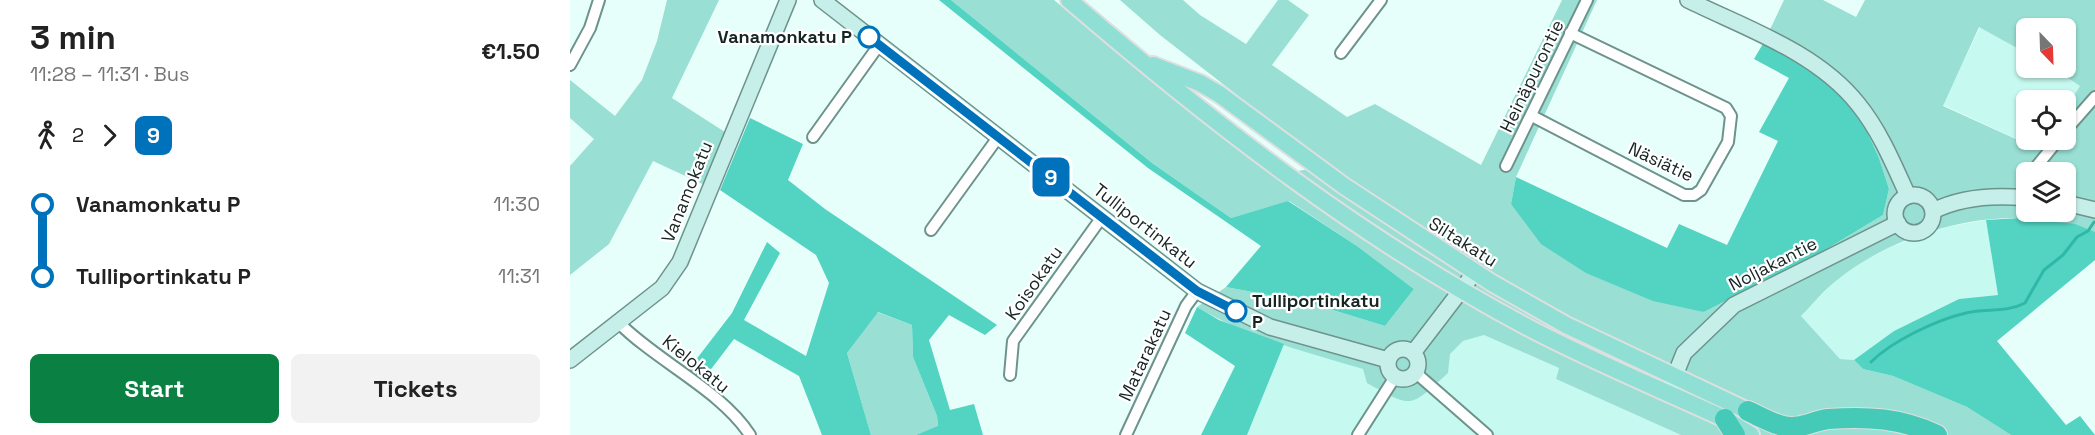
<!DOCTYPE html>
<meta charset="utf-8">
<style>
:root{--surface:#fff;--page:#f2f2f2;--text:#222;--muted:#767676;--accent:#0b8043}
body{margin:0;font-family:"Space Grotesk",sans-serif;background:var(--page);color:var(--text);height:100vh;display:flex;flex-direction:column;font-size:22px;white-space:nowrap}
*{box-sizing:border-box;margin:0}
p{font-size:20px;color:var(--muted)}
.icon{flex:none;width:33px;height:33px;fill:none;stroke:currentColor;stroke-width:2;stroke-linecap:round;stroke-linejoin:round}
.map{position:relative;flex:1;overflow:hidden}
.drawer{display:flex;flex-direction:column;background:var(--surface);width:570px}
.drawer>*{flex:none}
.badge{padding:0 12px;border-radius:9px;font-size:21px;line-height:39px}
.needle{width:39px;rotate:157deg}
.buttons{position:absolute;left:1446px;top:18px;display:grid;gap:12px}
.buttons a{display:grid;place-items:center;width:60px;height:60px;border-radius:9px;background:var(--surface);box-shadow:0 2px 4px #0004;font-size:30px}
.map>.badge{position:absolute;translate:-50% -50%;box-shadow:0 0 0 3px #fff}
.legs{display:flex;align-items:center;gap:9px;height:66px;padding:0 30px;font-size:20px}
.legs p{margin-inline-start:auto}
.summary{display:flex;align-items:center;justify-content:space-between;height:102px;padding:0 30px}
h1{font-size:33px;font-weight:700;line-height:45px}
.primary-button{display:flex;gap:12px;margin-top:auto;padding:12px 30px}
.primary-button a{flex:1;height:69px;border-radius:9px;background:var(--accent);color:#fff;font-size:24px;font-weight:700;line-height:69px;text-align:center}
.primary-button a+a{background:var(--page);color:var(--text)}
ul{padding:0 30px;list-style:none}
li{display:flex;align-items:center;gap:21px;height:72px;font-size:22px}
li i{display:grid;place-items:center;width:9px;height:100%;margin:0 8px;background:currentColor}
li i::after{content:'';width:15px;height:15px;margin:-8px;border:4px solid;border-radius:50%;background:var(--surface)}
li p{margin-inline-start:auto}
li:first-child i{background:linear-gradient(#0000 50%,currentColor 0)}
li:last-child i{background:linear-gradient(currentColor 50%,#0000 0)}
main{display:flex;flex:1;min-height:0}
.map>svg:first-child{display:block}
</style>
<main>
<section class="drawer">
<div class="summary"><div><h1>3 min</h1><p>11:28 – 11:31 · Bus</p></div><b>€1.50</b></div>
<div class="legs"><svg class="icon" aria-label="walk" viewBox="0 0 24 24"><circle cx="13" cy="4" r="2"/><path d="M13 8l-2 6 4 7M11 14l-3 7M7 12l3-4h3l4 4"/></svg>2<svg class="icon" aria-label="forward" viewBox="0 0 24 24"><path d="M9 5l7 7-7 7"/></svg><b class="badge" style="background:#0072bc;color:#fff">9</b></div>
<ul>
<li><i style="color:#0072bc"></i><b>Vanamonkatu P</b><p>11:30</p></li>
<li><i style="color:#0072bc"></i><b>Tulliportinkatu P</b><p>11:31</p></li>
</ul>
<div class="primary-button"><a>Start</a><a>Tickets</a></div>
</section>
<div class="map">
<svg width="1525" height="435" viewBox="0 0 1525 435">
<rect width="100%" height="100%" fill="#e7fffa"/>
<!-- built -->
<g fill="#c6f9ef">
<path d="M1410,27L1456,53V68H1483L1510,86L1496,108V100H1456V140H1475L1469,149L1373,105Z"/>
<path d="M1416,220L1428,295L1389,299L1324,331L1284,360L1270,359L1231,316L1266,280L1293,261L1321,247L1376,227Z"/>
<path d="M914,335L989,368L986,379L1111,435H677L714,344L793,369L880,354L893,341Z"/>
</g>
<!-- green -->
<g fill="#99dfd3" fill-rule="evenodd">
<path d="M97,0H149L102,98L158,134L137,186L83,161L39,244L0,275V166L24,139L0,118V80L45,116L72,80L87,41Z"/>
<path d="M381,0H484L561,64L721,187L724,172L757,165L590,35L550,0H613L630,15L676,44L708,0H718L739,15L702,65L777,117L805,104L911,165L992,0H1027L946,177L941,204L1134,312L1255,250L1313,215L1319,189L1309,158L1285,105L1194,42L1214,0H1253L1286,17L1295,0H1525V233C1501,228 1473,218 1448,218C1387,217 1315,241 1267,280C1254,290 1243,304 1231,316L1270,359L1284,360L1293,369L1323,376L1397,407L1441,435H1111L986,379L989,368L914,335L893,341L880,354L878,373C839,408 844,409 797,383L793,369C737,352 678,338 627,307L656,287L740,303L815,326L844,289L787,246L719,201L661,218L582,163ZM1409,27L1456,53V28H1496V68H1483L1510,86L1496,108V140H1475L1468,149L1373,106ZM1456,172H1496V212H1456Z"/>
<path d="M307,312L342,325L343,357L367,416L368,427L346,435H301L277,353Z"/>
</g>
<!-- forest -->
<g fill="#53d3c1">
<path d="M369,0H381L582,163L661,218L718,201L787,246L844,289L815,326L740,303L656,287L691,246L578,168Z"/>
<path d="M1194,42L1247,72L1285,105L1309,158L1319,189L1313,215L1255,250L1134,312L1083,301L1016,273L971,244L941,204L946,177L1097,248L1109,224L1157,245L1208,141L1189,132L1219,78L1184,59Z"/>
<path d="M180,118L233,144L218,180L255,209L427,325L415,335L379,315L359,340L380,410L404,404L413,435H346L368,426L367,416L343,357L342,325L308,312L277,353L301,435H252L229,376L164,339L129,385L115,374L162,313L197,242L210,253L174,320L236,356L259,283L246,255L150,190Z"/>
<path d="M1450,218L1505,224L1525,232V260L1427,341L1496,425L1510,416L1525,435H1441L1397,407L1323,376L1293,369L1284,360L1324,331L1389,299L1428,295L1416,220Z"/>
<path d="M627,307L649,320L714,344L677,435H631L665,366L615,333Z"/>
</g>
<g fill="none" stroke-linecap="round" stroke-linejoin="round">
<!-- stream -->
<path stroke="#2fb8a6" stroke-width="3" d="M1301,362C1322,341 1366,320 1396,313C1416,308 1436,313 1455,303L1474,270L1493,255L1507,237L1518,231L1524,222"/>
<defs>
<g id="street">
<path d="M771,53L811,0"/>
<path d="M0,65L20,28L29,0"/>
<path d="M962,116L1114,195H1124L1131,190L1158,142L1161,116L1156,108L1000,33"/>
<path d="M1496,130L1525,97"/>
<path d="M243,137L309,45"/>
<path d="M936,166L1017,0"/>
<path d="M1462,172L1488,140"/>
<path d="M1452,197L1456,185"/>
<path d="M361,230L429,136"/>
<path d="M48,322C86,361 151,390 180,435"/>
<path d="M846,373L917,435"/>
<path d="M440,375L443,341L532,217"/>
<path d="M556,435L616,306L627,291"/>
<path d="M788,435L825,377"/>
</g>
<g id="secondary">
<path d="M252,0L627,291L700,327L818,360"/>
<path d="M1118,0C1175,28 1247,52 1288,104C1310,131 1324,165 1338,196"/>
<circle cx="1344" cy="214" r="19"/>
<path d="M1496,203L1525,210"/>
<path d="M1363,211C1391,197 1426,195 1456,198"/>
<circle cx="833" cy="364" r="15"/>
<path d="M843,353L905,272"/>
<path d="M0,360L92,288L110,262L218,0"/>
<path d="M1098,393L1114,353L1164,305L1328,223"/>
</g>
<g id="primary">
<path d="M499,0C642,123 794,241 961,329C1024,362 1090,389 1155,419L1181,435"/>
<path d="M583,65L630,83L649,94L774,186L922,283L996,325L1178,411L1188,418"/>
</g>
<g id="highway">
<path d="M1178,411C1189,416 1201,423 1213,426C1230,430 1242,421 1258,419C1297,416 1331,418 1367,435"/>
<path d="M1155,419L1165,435"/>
</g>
</defs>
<!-- street casing -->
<use href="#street" stroke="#6d938c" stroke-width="14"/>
<!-- secondary casing -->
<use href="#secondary" stroke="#6d938c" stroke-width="18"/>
<!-- primary casing -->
<use href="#primary" stroke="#dee0e0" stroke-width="20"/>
<!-- highway casing -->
<use href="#highway" stroke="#dee0e0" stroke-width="22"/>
<!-- street -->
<use href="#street" stroke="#fff" stroke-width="10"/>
<!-- secondary -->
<use href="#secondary" stroke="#c7efea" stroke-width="15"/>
<!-- primary -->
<use href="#primary" stroke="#8fdfd4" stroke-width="16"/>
<!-- highway -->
<use href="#highway" stroke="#45cab8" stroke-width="20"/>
</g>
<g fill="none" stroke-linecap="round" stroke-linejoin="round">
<defs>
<path id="line-1" d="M299,37L627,291L666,311"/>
</defs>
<!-- line-1 casing -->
<use href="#line-1" stroke="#fff" stroke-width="14"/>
<!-- line-1 -->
<use href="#line-1" stroke="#0072bc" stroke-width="9"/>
</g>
<!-- markers -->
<g fill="#fff" stroke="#0072bc" stroke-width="3">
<circle cx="299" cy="37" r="10"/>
<circle cx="666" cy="311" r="10"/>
</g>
<g text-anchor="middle" stroke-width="4.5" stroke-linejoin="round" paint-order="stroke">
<!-- stop labels -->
<g font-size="18" font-weight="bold" fill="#162523" stroke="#fff" text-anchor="end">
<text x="282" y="43">Vanamonkatu P</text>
<text x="682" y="307" text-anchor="start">Tulliportinkatu<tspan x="682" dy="21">P</tspan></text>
</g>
<!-- street labels -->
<g font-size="18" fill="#162523" stroke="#fff">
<text transform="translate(962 76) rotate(-64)" y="6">Heinäpurontie</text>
<text transform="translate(1091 162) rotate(25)" y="6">Näsiätie</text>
<text transform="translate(117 192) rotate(-68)" y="6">Vanamokatu</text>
<text transform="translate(575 226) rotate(38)" y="6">Tulliportinkatu</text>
<text transform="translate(893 242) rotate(32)" y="6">Siltakatu</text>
<text transform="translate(1203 264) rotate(-27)" y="6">Noljakantie</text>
<text transform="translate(464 283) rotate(-55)" y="6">Koisokatu</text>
<text transform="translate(575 355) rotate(-65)" y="6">Matarakatu</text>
<text transform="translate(126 364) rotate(39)" y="6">Kielokatu</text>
</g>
</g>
</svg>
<div class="buttons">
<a><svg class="needle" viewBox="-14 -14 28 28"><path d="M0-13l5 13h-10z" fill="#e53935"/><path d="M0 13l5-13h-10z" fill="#767676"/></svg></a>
<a><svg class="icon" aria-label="locate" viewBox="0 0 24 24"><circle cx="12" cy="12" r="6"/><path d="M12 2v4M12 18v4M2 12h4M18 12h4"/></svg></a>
<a><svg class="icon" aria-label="layers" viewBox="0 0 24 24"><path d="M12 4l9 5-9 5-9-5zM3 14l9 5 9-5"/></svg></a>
</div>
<b class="badge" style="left:481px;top:177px;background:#0072bc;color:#fff">9</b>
</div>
</main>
